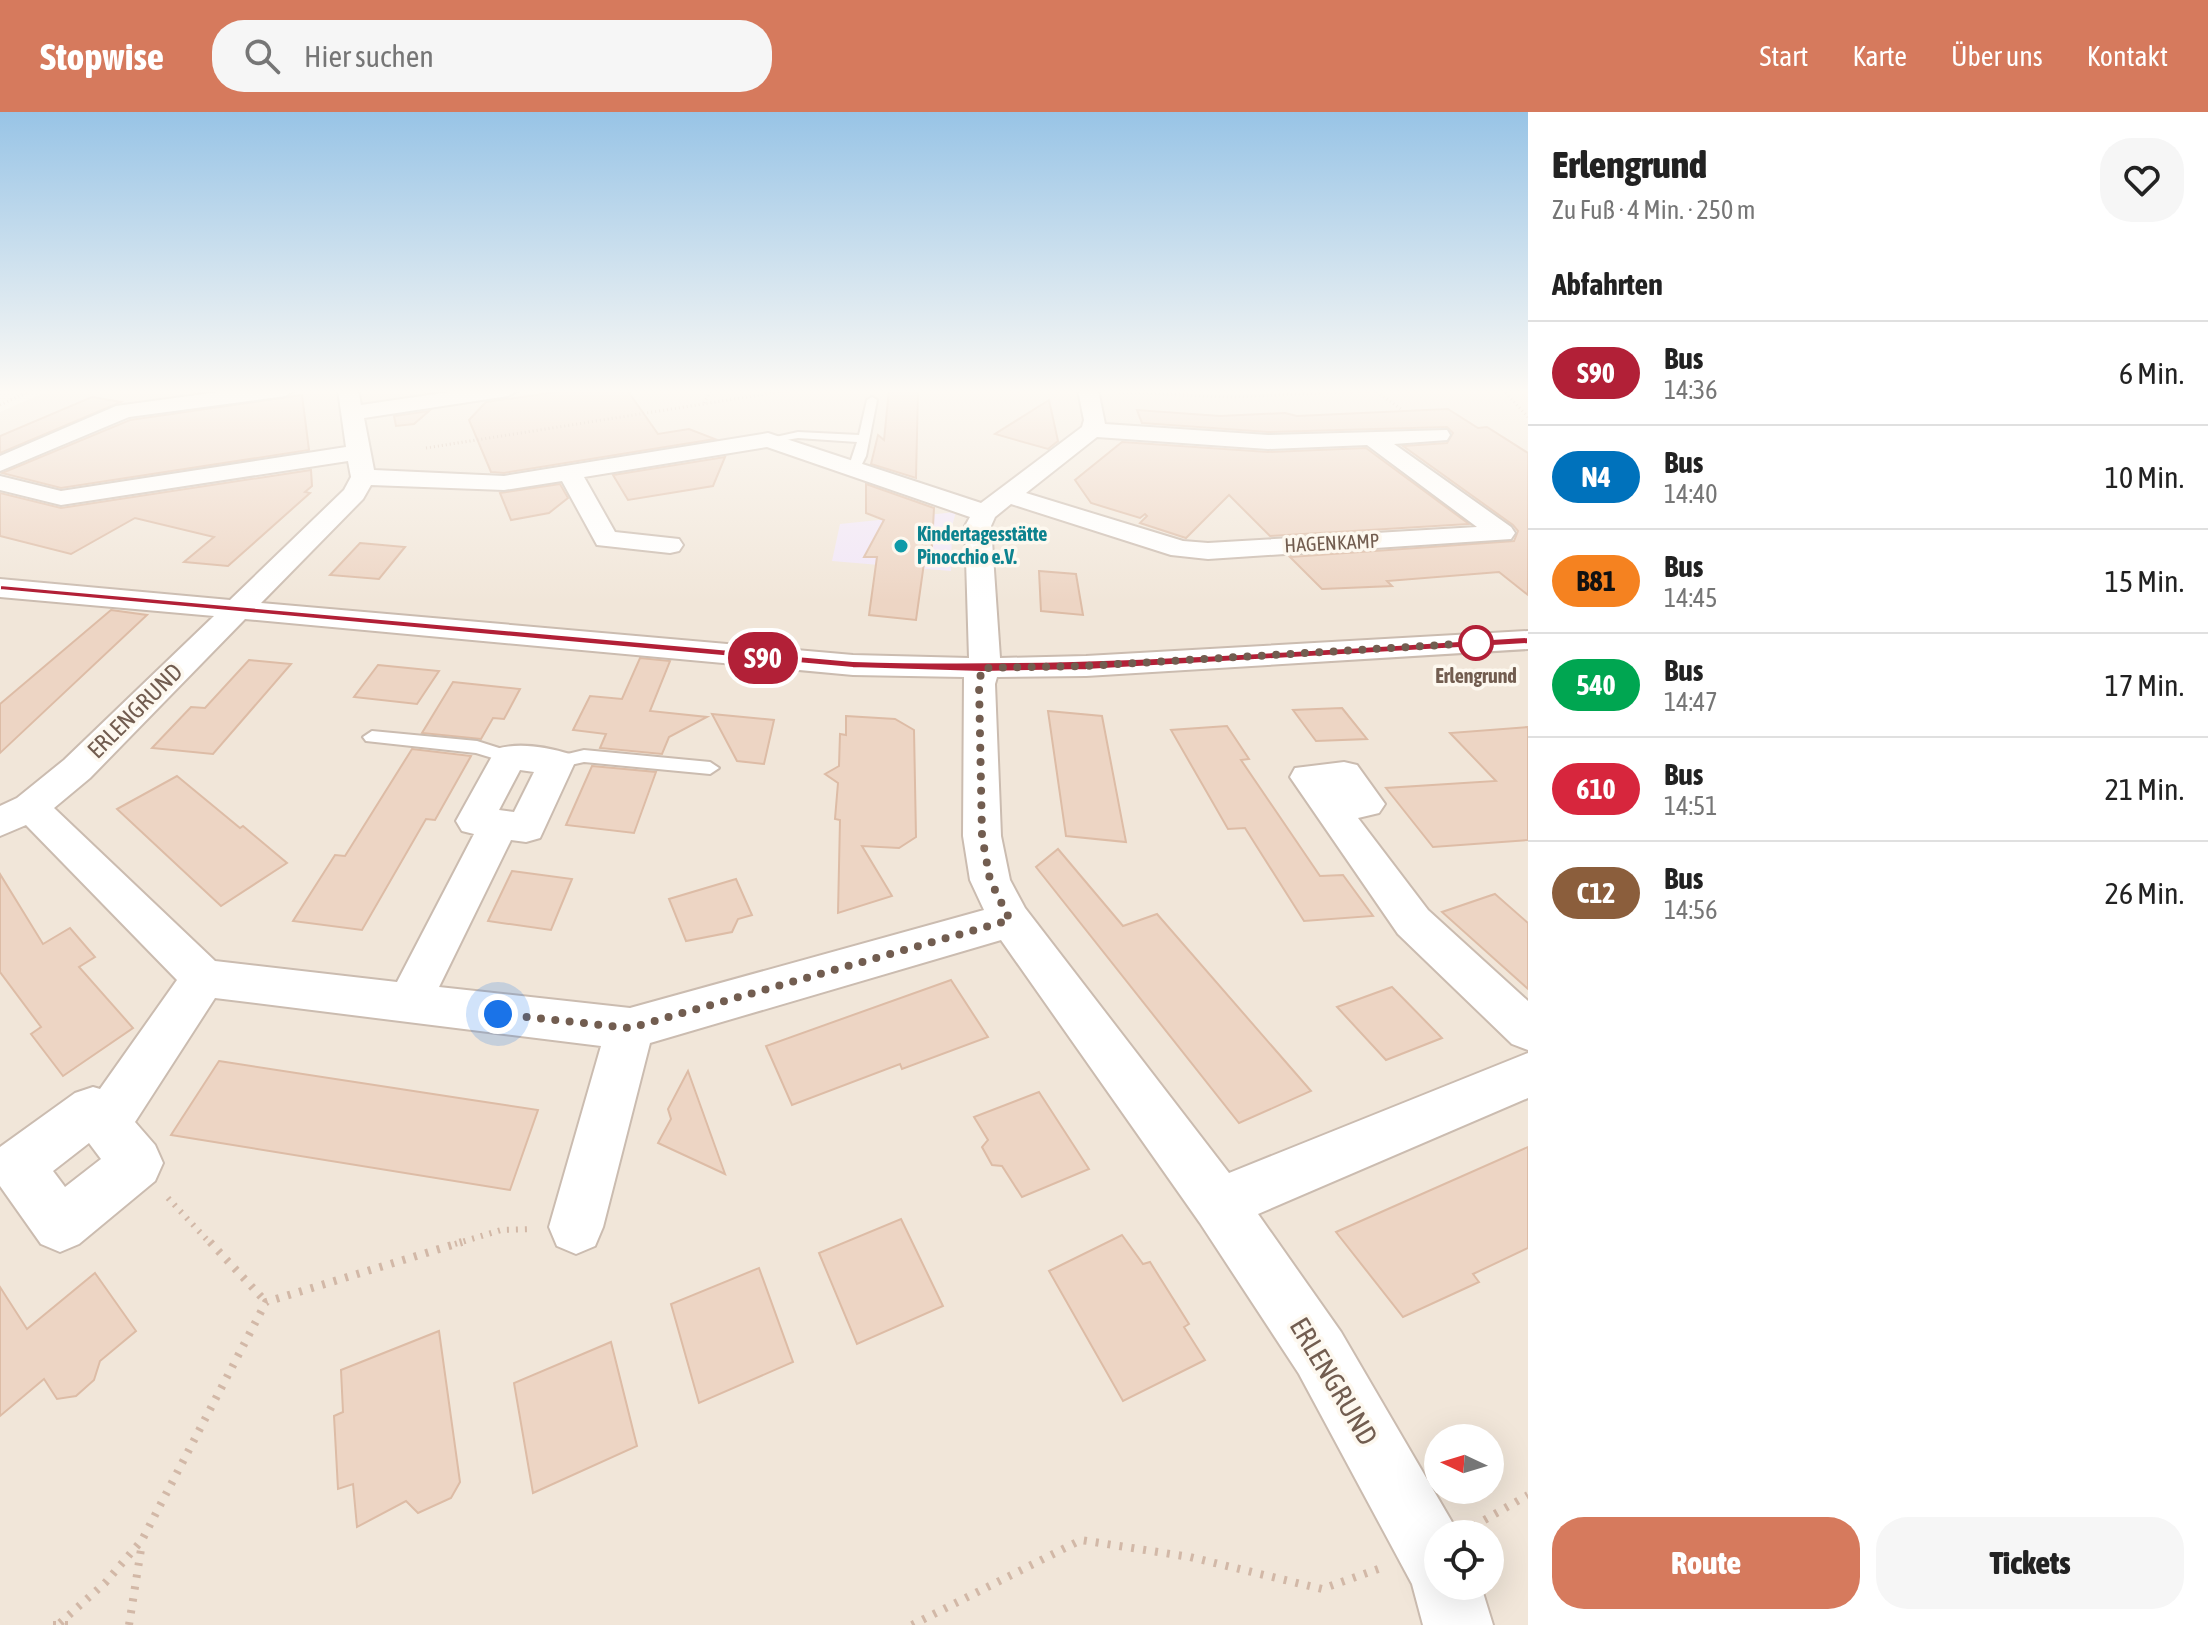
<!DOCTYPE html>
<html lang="de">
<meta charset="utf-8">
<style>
:root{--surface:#fff;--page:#f6f6f6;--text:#222;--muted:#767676;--line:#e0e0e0;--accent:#d67a5d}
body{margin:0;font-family:"Asap Condensed",sans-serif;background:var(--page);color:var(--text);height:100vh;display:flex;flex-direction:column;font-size:30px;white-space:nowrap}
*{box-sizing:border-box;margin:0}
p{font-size:26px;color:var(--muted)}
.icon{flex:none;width:44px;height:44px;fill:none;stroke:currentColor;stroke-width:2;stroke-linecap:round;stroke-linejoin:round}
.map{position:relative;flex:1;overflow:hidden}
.details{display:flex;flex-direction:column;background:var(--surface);width:680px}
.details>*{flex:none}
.badge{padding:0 16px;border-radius:26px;font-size:28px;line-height:52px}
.needle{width:52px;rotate:274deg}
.tools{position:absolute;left:1424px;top:1312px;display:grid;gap:16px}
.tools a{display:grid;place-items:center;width:80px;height:80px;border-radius:50%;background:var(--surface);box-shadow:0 8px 32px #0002;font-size:40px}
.you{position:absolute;width:40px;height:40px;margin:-20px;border:6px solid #fff;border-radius:50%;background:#1a73e8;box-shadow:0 0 0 12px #1a73e833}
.map>.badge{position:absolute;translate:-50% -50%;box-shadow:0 0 0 4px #fff}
h2{padding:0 24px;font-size:30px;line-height:72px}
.round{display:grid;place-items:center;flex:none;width:84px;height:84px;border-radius:32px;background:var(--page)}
.overview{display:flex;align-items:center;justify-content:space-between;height:136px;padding:0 24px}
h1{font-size:38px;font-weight:800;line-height:60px}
.primary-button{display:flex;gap:16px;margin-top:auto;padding:16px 24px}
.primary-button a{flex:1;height:92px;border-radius:32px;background:var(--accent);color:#fff;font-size:32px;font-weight:800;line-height:92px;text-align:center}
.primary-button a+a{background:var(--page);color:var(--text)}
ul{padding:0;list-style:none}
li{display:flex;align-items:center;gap:24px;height:104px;padding:0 24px;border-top:2px solid var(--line)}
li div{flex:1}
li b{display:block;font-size:30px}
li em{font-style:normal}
li .badge{min-width:88px;font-weight:700;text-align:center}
header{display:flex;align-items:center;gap:48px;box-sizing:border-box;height:112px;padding:0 40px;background:var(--accent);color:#fff}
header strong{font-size:38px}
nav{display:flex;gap:44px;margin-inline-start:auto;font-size:28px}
.search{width:560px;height:72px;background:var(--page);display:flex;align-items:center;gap:20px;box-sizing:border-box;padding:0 28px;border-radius:32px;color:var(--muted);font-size:30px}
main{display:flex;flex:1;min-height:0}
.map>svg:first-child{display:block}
</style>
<header>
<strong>Stopwise</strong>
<div class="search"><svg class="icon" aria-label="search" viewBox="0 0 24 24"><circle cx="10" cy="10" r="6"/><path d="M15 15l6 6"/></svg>Hier suchen</div>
<nav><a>Start</a><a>Karte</a><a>Über uns</a><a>Kontakt</a></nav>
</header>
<main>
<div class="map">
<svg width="1528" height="1513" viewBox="0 0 1528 1513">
<rect width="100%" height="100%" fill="#faf4e9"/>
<!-- residential -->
<path fill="#f1e6d9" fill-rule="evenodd" d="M50,278H1528V1513H0V300ZM1438,1326H1490V1378H1438ZM1438,1422H1490V1474H1438Z"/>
<!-- education -->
<path fill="#f1e6f7" d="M956,400L952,414L951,459L832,449L840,412Z"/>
<!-- building -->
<g fill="#edd5c4" stroke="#ddbca6" stroke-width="2">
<path d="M571,278H627L658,322L689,317L715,327L504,361L491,360L469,308L486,290Z"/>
<path d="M889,278H918L916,366L871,352L878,323L884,328Z"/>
<path d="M302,283L309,338L61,376L2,361L130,308Z"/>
<path d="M92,285L121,290L0,341V324Z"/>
<path d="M1049,288L1058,329L1048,337L995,322Z"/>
<path d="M1448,297L1478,316L1487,315L1528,341V483L1499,460L1387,469L1392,474L1322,477L1290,445L1514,429L1518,419L1513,413L1403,334L1447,331L1453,321L1447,315L1268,320L1142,311L1137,298L1220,304L1285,301L1297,304Z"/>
<path d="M429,299L414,312L396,314L394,304Z"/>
<path d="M1122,330L1268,340L1366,336L1469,412L1270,424L1229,383L1186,426L1140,411L1147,404L1145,402L1140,406L1091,391L1075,368Z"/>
<path d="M725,345L713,374L628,388L613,363Z"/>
<path d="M311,358L312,374L305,380L310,381L228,454L184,450L214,425L135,406L71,442L0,424V381L61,396Z"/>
<path d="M560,372L568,386L549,401L511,408L500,381Z"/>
<path d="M866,372L934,396L931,452L924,451L916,508L869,503L877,445H864L884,408L866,401Z"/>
<path d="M360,431L405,435L379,467L330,463Z"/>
<path d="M1039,459L1076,462L1083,503L1041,499Z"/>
<path d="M111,498L147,503L0,641V592Z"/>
<path d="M640,546L670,549L650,599L707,605L669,625L662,642L600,636L606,622L573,618L590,584L622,587Z"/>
<path d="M249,548L291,552L213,642L152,636L191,595L205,596Z"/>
<path d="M378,553L408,556L439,559L417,592L354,585Z"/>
<path d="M453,570L520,577L504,607L493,606L481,627L422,621Z"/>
<path d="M1342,596L1367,627L1316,629L1293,598Z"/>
<path d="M1048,599L1102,604L1126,730L1066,724Z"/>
<path d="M712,602L774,608L764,652L737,649Z"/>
<path d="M846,604L895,607L914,618L916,725L899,736L862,734L892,784L838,801L840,708L835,707L838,671L825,662L839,654L840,622L846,623Z"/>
<path d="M1227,614L1249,647L1241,648L1320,764L1343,763L1373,804L1304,809L1245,716L1228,717L1171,618Z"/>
<path d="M1528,615V728L1433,735L1386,676L1496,669L1450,621Z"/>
<path d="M412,637L471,644L435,708L426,707L362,818L293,809L335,743L345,744Z"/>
<path d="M592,654L656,660L634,721L566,713Z"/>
<path d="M177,664L240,716L243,714L287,751L221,794L117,697Z"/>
<path d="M1058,737L1123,814L1157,802L1311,979L1239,1011L1036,755Z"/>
<path d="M512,759L572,767L551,818L488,809Z"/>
<path d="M0,762L43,832L70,816L95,845L79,855L133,916L63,964L31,922L41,915L0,860Z"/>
<path d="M736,767L752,803L738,807L732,820L686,829L669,787Z"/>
<path d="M1495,782L1528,811V877L1442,800Z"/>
<path d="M951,868L988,925L902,957L900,952L792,993L766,934Z"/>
<path d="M1392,875L1442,926L1386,948L1337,895Z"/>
<path d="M219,949L472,988L538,998L510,1078L171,1023Z"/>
<path d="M688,959L725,1062L658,1031L671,1007L668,997Z"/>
<path d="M1039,980L1089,1057L1022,1085L1002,1054L992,1053L982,1035L988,1028L974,1005Z"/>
<path d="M1528,1035V1136L1473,1162L1479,1170L1403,1205L1336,1120Z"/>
<path d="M901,1107L943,1194L857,1232L819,1141Z"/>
<path d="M1122,1123L1143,1152L1150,1150L1189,1212L1184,1215L1205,1248L1123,1289L1049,1159Z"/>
<path d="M759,1156L793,1250L699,1291L671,1192Z"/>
<path d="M95,1161L136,1219L100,1249L94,1268L76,1284L57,1287L44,1267L0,1304V1175L27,1217Z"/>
<path d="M439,1219L460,1370L451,1386L418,1401L406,1389L357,1415L353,1372L338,1377L334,1304L343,1300L341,1258Z"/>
<path d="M611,1230L637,1334L533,1381L514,1271Z"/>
</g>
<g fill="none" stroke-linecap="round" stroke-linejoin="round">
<defs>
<g id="lane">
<path d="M872,285L877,288L866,344L858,360L848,357L857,330L798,326L768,331L762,328L798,320L859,323L867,288Z"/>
<path d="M372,619L477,629L515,641L518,645L509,651L476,641L366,629L363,625Z"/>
<path d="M584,638L710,650L719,656L710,662L584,650L557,656L548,650L551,646Z"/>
</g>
<g id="street">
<path d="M234,278H295L285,284L129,305L0,359V344L116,294Z"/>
<path d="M338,278H358L361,293L463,278H518L508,284L364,306L374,358L504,364L768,321L981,391L1082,315L1084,308L1078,278H1098L1105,312L1268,323L1447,318L1450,323L1447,328L1394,332L1511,415L1515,421L1511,427L1208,447L1171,443L1011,392L995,405L991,414L1000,546L1086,544L1528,519V537L1086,564L997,565L995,572L1001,724L1010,768L1025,796L1229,1061L1528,941V986L1258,1102L1341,1220L1459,1422H1438V1474H1481L1493,1513H1423L1412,1472L1299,1262L1200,1111L1001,828L650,931L603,1115L595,1134L576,1142L557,1134L549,1115L601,934L215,886L135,1010L155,1033L163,1051L155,1069L79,1132L60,1140L41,1132L0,1074V1035L75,981L93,975L100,977L177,868L26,713L0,724V694L17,686L64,648L214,504L0,485V467L230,488L344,378L351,365L348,349L61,393L0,378V364L61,379L346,335ZM1097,325L1268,337L1367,333L1477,415L1208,431L1183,429L1026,381ZM767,335L970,405L965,414L969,546L853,543L261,491L363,387L371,373L504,378L562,369L597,433L670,441L679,439L683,433L679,427L615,420L584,365ZM245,507L853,563L964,565L963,724L970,768L984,798L630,896L439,875L511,728L526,730L540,726L575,650L570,642C547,635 519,630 496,637L456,709L462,719L474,722L397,870L215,849L54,696L90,666ZM520,658L534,660L514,700L499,698ZM89,1031L101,1047L65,1075L53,1059Z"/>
<path d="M1344,650L1357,653L1385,692L1379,701L1358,706L1428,798L1528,889V938L1512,932L1398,822L1290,665L1295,656Z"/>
</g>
</defs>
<!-- lane casing -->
<use href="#lane" stroke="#cbbcb0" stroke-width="4"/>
<!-- street casing -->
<use href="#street" stroke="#cbbcb0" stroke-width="4"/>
<!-- path-far2 -->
<g stroke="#d2b8a7" stroke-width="3" stroke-dasharray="1 3" stroke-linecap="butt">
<path d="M1503,278L1528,305"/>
<path d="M1119,280L1227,285L1398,278"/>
<path d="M1377,280L1401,297"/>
<path d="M704,291L711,278"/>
<path d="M0,293L32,278"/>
<path d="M426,336L791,278"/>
</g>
<!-- path-far1 -->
<g stroke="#d2b8a7" stroke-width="6" stroke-dasharray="2 7" stroke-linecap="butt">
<path d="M168,1086L211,1132"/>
<path d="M455,1132L501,1118L533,1117"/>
</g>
<!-- path -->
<g stroke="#d2b8a7" stroke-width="8" stroke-dasharray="3 9" stroke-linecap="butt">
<path d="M210,1130L266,1190"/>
<path d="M1474,1414L1528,1383"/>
<path d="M60,1511L105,1471L142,1428L266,1190L462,1130"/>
<path d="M53,1513H75"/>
<path d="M129,1513L142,1431"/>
<path d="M912,1513L1081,1428L1190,1445L1322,1477L1381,1456"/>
</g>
<!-- lane -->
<use href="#lane" fill="#fff" fill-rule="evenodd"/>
<!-- street -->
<use href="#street" fill="#fff" fill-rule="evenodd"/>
</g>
<!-- sky -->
<linearGradient id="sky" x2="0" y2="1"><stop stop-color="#98c4e6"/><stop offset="0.57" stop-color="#fdfaf5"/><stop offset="1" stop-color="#fdfaf5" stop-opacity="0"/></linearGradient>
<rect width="1528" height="490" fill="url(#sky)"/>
<!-- line -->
<path fill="#b22037" stroke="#fff" stroke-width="2" d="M0,473L853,549C1079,556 1302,538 1528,525V532L1086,558L982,560L853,556L0,478Z"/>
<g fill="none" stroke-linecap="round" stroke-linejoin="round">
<!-- walk -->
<path stroke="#725d50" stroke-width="8" stroke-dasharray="0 14.4" d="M498,902L630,916L1010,808L990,768L982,724L979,572L982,556L1086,554L1476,531"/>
</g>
<!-- markers -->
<circle fill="#0f9aa8" stroke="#fdf8ef" stroke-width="3" cx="901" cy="434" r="8"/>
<circle fill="#fff" stroke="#b22037" stroke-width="4" cx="1476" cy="531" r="16"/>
<g text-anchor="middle" stroke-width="7" stroke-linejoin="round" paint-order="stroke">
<!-- far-culture labels -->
<g font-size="20" font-weight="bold" fill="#0d838f" stroke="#fdf8ef" text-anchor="start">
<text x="917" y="429">Kindertagesstätte<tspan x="917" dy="23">Pinocchio e.V.</tspan></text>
</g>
<!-- far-street labels -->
<g font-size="20" fill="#725d50" stroke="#fdf8ef">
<text transform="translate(1332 431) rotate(-3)" y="7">HAGENKAMP</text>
</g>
<!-- far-stop labels -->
<g font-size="20" font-weight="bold" fill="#725d50" stroke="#fdf8ef">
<text x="1476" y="571">Erlengrund</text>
</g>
<!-- street labels -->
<g font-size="24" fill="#725d50" stroke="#fdf8ef">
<text transform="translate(135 599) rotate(-45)" y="8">ERLENGRUND</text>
</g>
<!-- near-street labels -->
<g font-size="28" fill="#725d50" stroke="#fdf8ef">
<text transform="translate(1334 1269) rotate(59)" y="10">ERLENGRUND</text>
</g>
</g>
</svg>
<div class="tools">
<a><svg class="needle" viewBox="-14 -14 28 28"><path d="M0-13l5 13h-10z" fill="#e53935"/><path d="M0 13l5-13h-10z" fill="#767676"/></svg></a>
<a><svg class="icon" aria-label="locate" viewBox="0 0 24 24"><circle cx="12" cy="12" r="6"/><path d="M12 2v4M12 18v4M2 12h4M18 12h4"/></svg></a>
</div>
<div class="you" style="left:498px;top:902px"></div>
<b class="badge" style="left:763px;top:546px;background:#b22037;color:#fff">S90</b>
</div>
<section class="details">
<div class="overview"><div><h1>Erlengrund</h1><p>Zu Fuß · 4 Min. · 250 m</p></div><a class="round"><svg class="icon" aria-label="heart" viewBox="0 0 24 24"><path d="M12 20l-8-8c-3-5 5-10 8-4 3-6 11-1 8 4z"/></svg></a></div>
<h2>Abfahrten</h2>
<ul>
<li><span class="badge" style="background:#b22037;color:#fff">S90</span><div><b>Bus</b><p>14:36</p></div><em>6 Min.</em></li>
<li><span class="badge" style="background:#0072bc;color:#fff">N4</span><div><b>Bus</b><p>14:40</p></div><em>10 Min.</em></li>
<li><span class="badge" style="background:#f58220;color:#111">B81</span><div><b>Bus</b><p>14:45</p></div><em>15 Min.</em></li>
<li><span class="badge" style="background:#00a651;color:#fff">540</span><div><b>Bus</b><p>14:47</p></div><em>17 Min.</em></li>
<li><span class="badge" style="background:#d7263d;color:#fff">610</span><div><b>Bus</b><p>14:51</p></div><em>21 Min.</em></li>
<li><span class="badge" style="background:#8b5e3c;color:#fff">C12</span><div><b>Bus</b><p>14:56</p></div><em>26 Min.</em></li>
</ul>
<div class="primary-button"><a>Route</a><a>Tickets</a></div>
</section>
</main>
